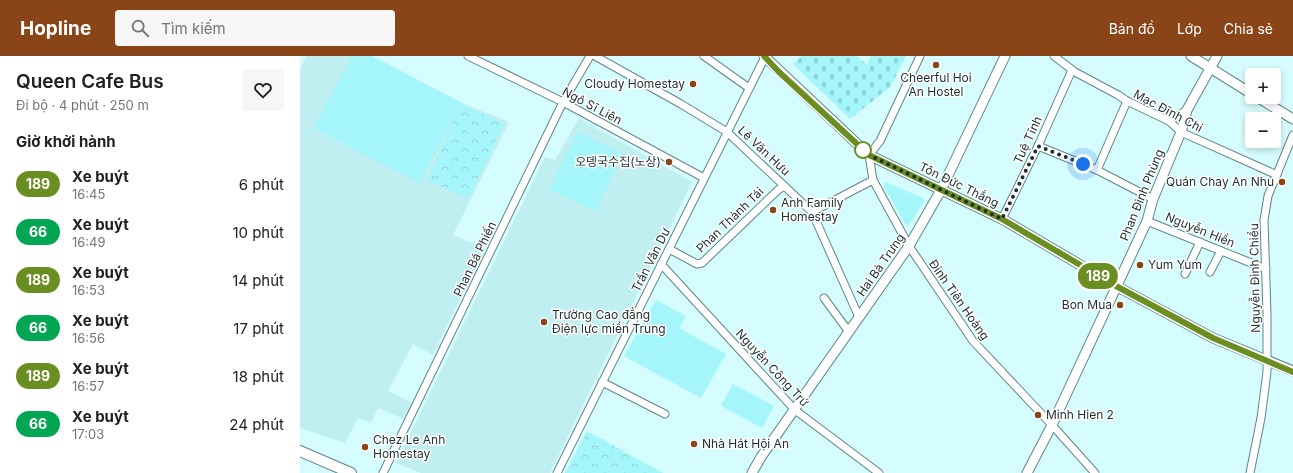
<!DOCTYPE html>
<html lang="vi">
<meta charset="utf-8">
<style>
:root{--surface:#fff;--page:#f6f6f6;--text:#202124;--muted:#757577;--accent:#894518}
body{margin:0;font-family:Inter,"Noto Sans KR",sans-serif;background:var(--page);color:var(--text);height:100vh;display:flex;flex-direction:column;font-size:15px;white-space:nowrap}
*{box-sizing:border-box;margin:0}
p{font-size:13px;color:var(--muted)}
.icon{flex:none;width:22px;height:22px;fill:none;stroke:currentColor;stroke-width:2;stroke-linecap:round;stroke-linejoin:round}
.map{position:relative;flex:1;overflow:hidden}
.panel{display:flex;flex-direction:column;background:var(--surface);width:300px}
.panel>*{flex:none}
.badge{padding:0 8px;border-radius:13px;font-size:14px;line-height:26px}
.controls{position:absolute;left:945px;top:12px;display:grid;gap:8px}
.controls a{display:grid;place-items:center;width:36px;height:36px;border-radius:4px;background:var(--surface);box-shadow:0 2px 6px #0003;font-size:20px}
.you{position:absolute;width:20px;height:20px;margin:-10px;border:3px solid #fff;border-radius:50%;background:#1a73e8;box-shadow:0 0 0 6px #1a73e833}
.map>.badge{position:absolute;translate:-50% -50%;box-shadow:0 0 0 2px #fff}
h2{padding:0 16px;font-size:15px;line-height:36px}
.round{display:grid;place-items:center;flex:none;width:42px;height:42px;border-radius:4px;background:var(--page)}
.summary{display:flex;align-items:center;justify-content:space-between;height:68px;padding:0 16px}
h1{font-size:19px;font-weight:600;line-height:30px}
ul{padding:0;list-style:none}
li{display:flex;align-items:center;gap:12px;height:48px;padding:0 16px}
li div{flex:1}
li b{display:block;font-size:15px}
li em{font-style:normal}
li .badge{min-width:44px;font-weight:700;text-align:center}
header{display:flex;align-items:center;gap:24px;box-sizing:border-box;height:56px;padding:0 20px;background:var(--accent);color:#fff}
header strong{font-size:19px}
nav{display:flex;gap:22px;margin-inline-start:auto;font-size:14px}
.search{width:280px;height:36px;background:var(--page);display:flex;align-items:center;gap:10px;box-sizing:border-box;padding:0 14px;border-radius:4px;color:var(--muted);font-size:15px}
main{display:flex;flex:1;min-height:0}
.map>svg:first-child{display:block}
</style>
<header>
<strong>Hopline</strong>
<div class="search"><svg class="icon" aria-label="search" viewBox="0 0 24 24"><circle cx="10" cy="10" r="6"/><path d="M15 15l6 6"/></svg>Tìm kiếm</div>
<nav><a>Bản đồ</a><a>Lớp</a><a>Chia sẻ</a></nav>
</header>
<main>
<section class="panel">
<div class="summary"><div><h1>Queen Cafe Bus</h1><p>Đi bộ · 4 phút · 250 m</p></div><a class="round"><svg class="icon" aria-label="heart" viewBox="0 0 24 24"><path d="M12 20l-8-8c-3-5 5-10 8-4 3-6 11-1 8 4z"/></svg></a></div>
<h2>Giờ khởi hành</h2>
<ul>
<li><span class="badge" style="background:#6b8e23;color:#fff">189</span><div><b>Xe buýt</b><p>16:45</p></div><em>6 phút</em></li>
<li><span class="badge" style="background:#00a651;color:#fff">66</span><div><b>Xe buýt</b><p>16:49</p></div><em>10 phút</em></li>
<li><span class="badge" style="background:#6b8e23;color:#fff">189</span><div><b>Xe buýt</b><p>16:53</p></div><em>14 phút</em></li>
<li><span class="badge" style="background:#00a651;color:#fff">66</span><div><b>Xe buýt</b><p>16:56</p></div><em>17 phút</em></li>
<li><span class="badge" style="background:#6b8e23;color:#fff">189</span><div><b>Xe buýt</b><p>16:57</p></div><em>18 phút</em></li>
<li><span class="badge" style="background:#00a651;color:#fff">66</span><div><b>Xe buýt</b><p>17:03</p></div><em>24 phút</em></li>
</ul>
</section>
<div class="map">
<svg width="993" height="417" viewBox="0 0 993 417">
<defs>
<pattern id="forest-crowns" width="20" height="18" patternUnits="userSpaceOnUse"><rect width="20" height="18" fill="#a4f6fa"/><path d="M2 6a3 3 0 1 1 6 0M12 15a3 3 0 1 1 6 0" fill="none" stroke="#8dd3d7"/></pattern>
<pattern id="cemetery-stones" width="16" height="16" patternUnits="userSpaceOnUse"><rect width="16" height="16" fill="#a4f6fa"/><path d="M2 7V4a2 2 0 0 1 4 0v3zM10 15v-3a2 2 0 0 1 4 0v3z" fill="#8dd3d7"/></pattern>
</defs>
<rect width="100%" height="100%" fill="#d5fcfe"/>
<!-- built -->
<g fill="#bfeff1">
<path d="M7,0H72L162,47L209,66L153,179L184,192L133,299L113,288L88,335L112,347L104,363L78,352L71,367L58,362L45,387L0,372V12Z"/>
<path d="M279,62L392,126L250,417H121L96,407L245,101L255,104Z"/>
</g>
<!-- green -->
<g fill="#a4f6fa">
<path d="M52,0H72L162,47L119,127L14,72Z"/>
<path d="M278,76L323,98L295,155L249,133Z"/>
<path d="M585,126L623,142L624,146L608,170L606,169L584,131Z"/>
<path d="M356,244L386,260L379,272L426,298L401,342L324,300Z"/>
<path d="M433,328L474,350L462,372L421,350Z"/>
</g>
<!-- forest -->
<g fill="url(#forest-crowns)">
<path d="M161,48L204,68L168,143L128,124Z"/>
<path d="M287,375L363,417H265Z"/>
</g>
<!-- cemetery -->
<path fill="url(#cemetery-stones)" d="M502,0H556L567,9L571,0H606L590,31L550,63L493,8Z"/>
<g fill="none" stroke-linecap="round" stroke-linejoin="round">
<defs>
<g id="minor">
<path d="M168,0L263,46L404,122"/>
<path d="M295,0L381,48L427,76L512,156L559,261"/>
<path d="M404,0L449,32"/>
<path d="M620,0L580,85L569,99L573,124L609,190L673,285L752,369L795,417"/>
<path d="M754,0L775,16L818,39L827,45L869,65L881,76L977,119"/>
<path d="M869,65L887,54"/>
<path d="M738,90L797,114L853,143"/>
<path d="M797,114L827,45"/>
<path d="M512,156L573,124"/>
<path d="M702,163L738,90L772,14"/>
<path d="M847,165L966,213"/>
<path d="M369,193L397,208L402,207L478,134L484,130"/>
<path d="M361,208L495,354L579,417"/>
<path d="M910,216L921,195"/>
<path d="M885,218L900,186"/>
<path d="M524,242L549,276"/>
<path d="M302,326L365,358"/>
<path d="M83,417L263,46L290,0"/>
<path d="M257,417L465,1"/>
<path d="M950,417L961,362L967,316V258L964,164L968,140L993,79"/>
</g>
<g id="tertiary">
<path d="M464,0L569,99L702,163L816,230L913,282L993,315"/>
<path d="M891,0L952,38"/>
<path d="M957,41L993,63"/>
<path d="M452,417L461,401L609,190L641,134L705,0"/>
<path d="M727,417L752,369L847,165L853,143L881,76L887,54L917,0"/>
</g>
<path id="secondary" d="M0,395L51,417"/>
</defs>
<!-- minor casing -->
<use href="#minor" stroke="#618586" stroke-width="9"/>
<!-- tertiary casing -->
<use href="#tertiary" stroke="#618586" stroke-width="11"/>
<!-- secondary casing -->
<use href="#secondary" stroke="#618586" stroke-width="12"/>
<!-- minor -->
<use href="#minor" stroke="#fff" stroke-width="7"/>
<!-- tertiary -->
<use href="#tertiary" stroke="#fff" stroke-width="9"/>
<!-- secondary -->
<use href="#secondary" stroke="#fff" stroke-width="10"/>
</g>
<g fill="none" stroke-linecap="round" stroke-linejoin="round">
<defs>
<path id="line" d="M464,0L479,16L569,99L702,163L816,230L913,282L993,316"/>
</defs>
<!-- line casing -->
<use href="#line" stroke="#fff" stroke-width="9"/>
<!-- line -->
<use href="#line" stroke="#6b8e23" stroke-width="6"/>
<!-- walk -->
<path stroke="#1e2d2e" stroke-width="4" stroke-dasharray="0 7.2" d="M563,94L558,89L569,99L702,163L738,90L783,108"/>
</g>
<!-- markers -->
<g fill="#894518" stroke="#fff" stroke-width="1.5">
<circle cx="636" cy="9" r="4"/>
<circle cx="393" cy="28" r="4"/>
<circle cx="369" cy="106" r="4"/>
<circle cx="982" cy="126" r="4"/>
<circle cx="473" cy="154" r="4"/>
<circle cx="840" cy="209" r="4"/>
<circle cx="820" cy="249" r="4"/>
<circle cx="244" cy="266" r="4"/>
<circle cx="738" cy="359" r="4"/>
<circle cx="394" cy="388" r="4"/>
<circle cx="65" cy="391" r="4"/>
</g>
<circle fill="#fff" stroke="#6b8e23" stroke-width="2" cx="563" cy="94" r="8"/>
<g text-anchor="middle" stroke-width="3" stroke-linejoin="round" paint-order="stroke">
<!-- poi labels -->
<g font-size="12" fill="#1e2d2e" stroke="#fff" text-anchor="start">
<text x="636" y="26" text-anchor="middle">Cheerful Hoi<tspan x="636" dy="14">An Hostel</tspan></text>
<text x="385" y="32" text-anchor="end">Cloudy Homestay</text>
<text x="361" y="110" text-anchor="end">오뎅국수집(노상)</text>
<text x="974" y="130" text-anchor="end">Quán Chay An Nhu</text>
<text x="481" y="151">Anh Family<tspan x="481" dy="14">Homestay</tspan></text>
<text x="848" y="213">Yum Yum</text>
<text x="812" y="253" text-anchor="end">Bon Mua</text>
<text x="252" y="263">Trường Cao đẳng<tspan x="252" dy="14">Điện lực miền Trung</tspan></text>
<text x="746" y="363">Minh Hien 2</text>
<text x="73" y="388">Chez Le Anh<tspan x="73" dy="14">Homestay</tspan></text>
<text x="402" y="392">Nhà Hát Hội An</text>
</g>
<!-- street labels -->
<g font-size="12" fill="#1e2d2e" stroke="#fff">
<text transform="translate(292 50) rotate(28)" y="4">Ngô Sĩ Liên</text>
<text transform="translate(868 55) rotate(28)" y="4">Mạc Đĩnh Chi</text>
<text transform="translate(728 84) rotate(-65)" y="4">Tuệ Tĩnh</text>
<text transform="translate(464 95) rotate(43)" y="4">Lê Văn Hưu</text>
<text transform="translate(659 129) rotate(26)" y="4">Tôn Đức Thắng</text>
<text transform="translate(842 139) rotate(-68)" y="4">Phan Đình Phùng</text>
<text transform="translate(430 164) rotate(-44)" y="4">Phan Thành Tái</text>
<text transform="translate(900 174) rotate(22)" y="4">Nguyễn Hiền</text>
<text transform="translate(175 203) rotate(-64)" y="4">Phan Bá Phiến</text>
<text transform="translate(351 204) rotate(-63)" y="4">Trần Văn Dư</text>
<text transform="translate(581 209) rotate(-55)" y="4">Hai Bà Trưng</text>
<text transform="translate(955 222) rotate(-91)" y="4">Nguyễn Đình Chiểu</text>
<text transform="translate(659 244) rotate(55)" y="4">Đinh Tiên Hoàng</text>
<text transform="translate(472 312) rotate(47)" y="4">Nguyễn Công Trứ</text>
</g>
</g>
</svg>
<div class="controls">
<a>+</a>
<a>−</a>
</div>
<div class="you" style="left:783px;top:108px"></div>
<b class="badge" style="left:798px;top:220px;background:#6b8e23;color:#fff">189</b>
</div>
</main>
